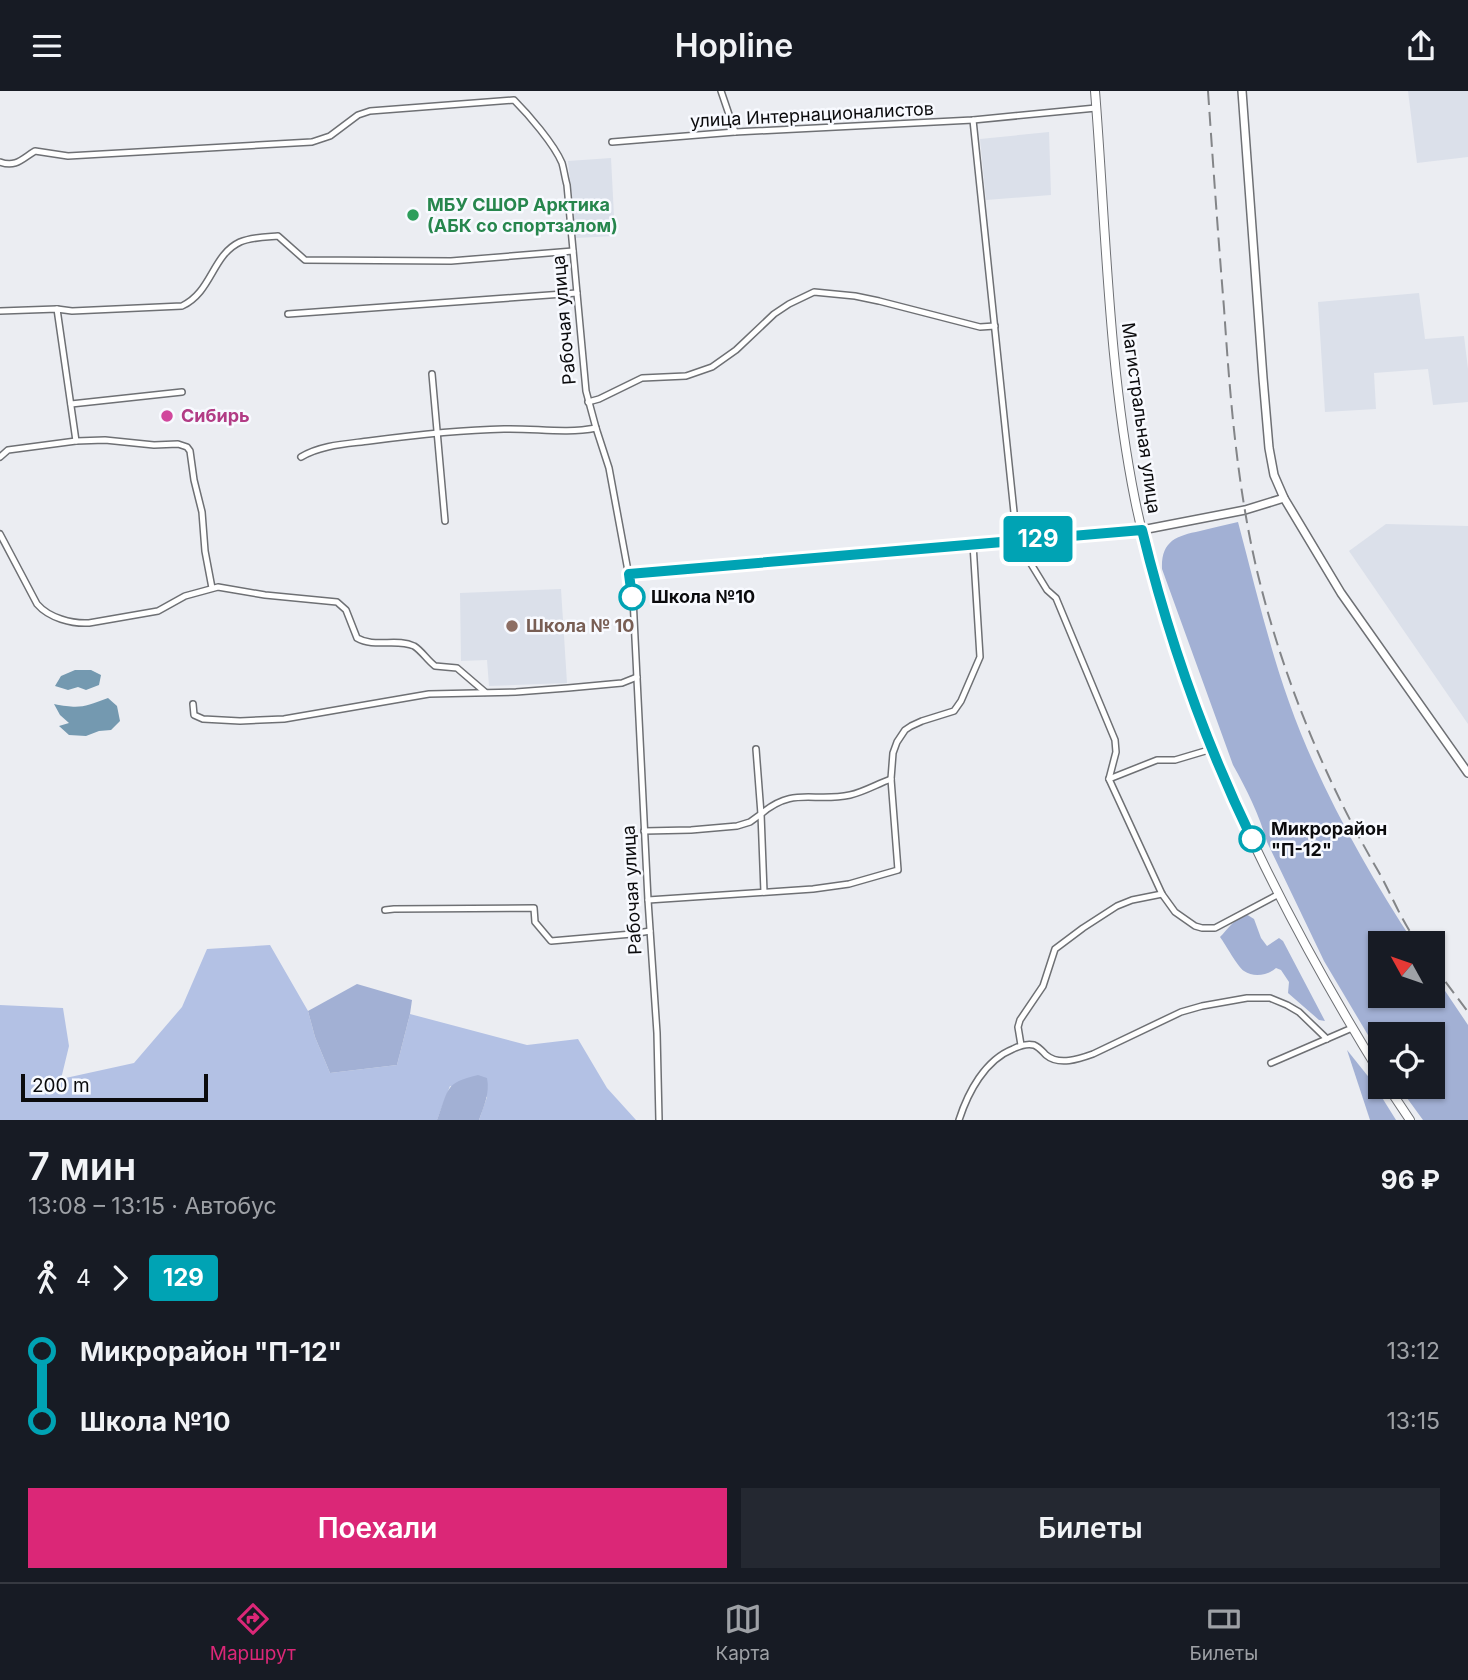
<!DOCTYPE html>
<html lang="ru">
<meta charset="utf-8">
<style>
:root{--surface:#171b24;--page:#242831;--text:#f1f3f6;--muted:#9ea1a6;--line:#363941;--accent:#db2777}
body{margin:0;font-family:Inter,sans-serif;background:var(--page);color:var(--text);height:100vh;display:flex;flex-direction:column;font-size:26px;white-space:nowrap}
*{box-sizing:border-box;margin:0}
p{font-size:23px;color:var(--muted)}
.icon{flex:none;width:38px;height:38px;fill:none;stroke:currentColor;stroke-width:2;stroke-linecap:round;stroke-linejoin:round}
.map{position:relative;height:1029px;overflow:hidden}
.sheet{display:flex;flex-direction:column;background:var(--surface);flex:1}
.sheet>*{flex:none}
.badge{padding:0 14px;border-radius:5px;font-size:24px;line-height:46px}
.needle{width:46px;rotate:310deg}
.tools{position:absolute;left:1368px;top:840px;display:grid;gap:14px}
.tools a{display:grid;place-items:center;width:77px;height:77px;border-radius:0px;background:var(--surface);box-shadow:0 2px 5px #0004;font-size:35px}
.scale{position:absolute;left:21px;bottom:18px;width:187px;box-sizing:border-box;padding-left:7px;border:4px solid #0b0b0d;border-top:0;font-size:19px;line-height:24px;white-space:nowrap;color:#0b0b0d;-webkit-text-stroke:5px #f8faff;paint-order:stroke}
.map>.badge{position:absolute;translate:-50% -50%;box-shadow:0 0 0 4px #fff}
.legs{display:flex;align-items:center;gap:10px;height:77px;padding:0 28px;font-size:23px}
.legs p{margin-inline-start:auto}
.head{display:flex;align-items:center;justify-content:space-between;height:119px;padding:0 28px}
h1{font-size:38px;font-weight:600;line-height:52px}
.cta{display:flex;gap:14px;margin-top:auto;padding:14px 28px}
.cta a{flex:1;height:80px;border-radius:0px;background:var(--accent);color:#fff;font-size:28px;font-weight:600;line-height:80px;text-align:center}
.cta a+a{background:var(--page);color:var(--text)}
ul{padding:0 28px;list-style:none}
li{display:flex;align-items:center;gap:24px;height:70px;font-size:26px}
li i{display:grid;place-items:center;width:10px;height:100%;margin:0 9px;background:currentColor}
li i::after{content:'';width:18px;height:18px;margin:-9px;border:5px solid;border-radius:50%;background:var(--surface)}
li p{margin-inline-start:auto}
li:first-child i{background:linear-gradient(#0000 50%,currentColor 0)}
li:last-child i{background:linear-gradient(currentColor 50%,#0000 0)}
header{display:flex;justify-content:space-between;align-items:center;height:91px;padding:0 28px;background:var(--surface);font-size:32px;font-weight:600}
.tab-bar{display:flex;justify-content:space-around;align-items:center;height:98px;border-top:2px solid var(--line);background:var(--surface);font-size:19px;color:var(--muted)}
.tab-bar a{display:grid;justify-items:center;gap:4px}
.tab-bar .on{color:var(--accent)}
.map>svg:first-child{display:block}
</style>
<header><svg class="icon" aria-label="menu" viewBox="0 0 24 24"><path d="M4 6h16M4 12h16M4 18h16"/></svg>Hopline<svg class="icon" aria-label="share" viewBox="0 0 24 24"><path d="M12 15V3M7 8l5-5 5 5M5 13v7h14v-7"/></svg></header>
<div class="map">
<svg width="1468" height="1029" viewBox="0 0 1468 1029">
<rect width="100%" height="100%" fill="#ebedf2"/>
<!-- built -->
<g fill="#dbe0ea">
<path d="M1408,0H1468V66L1417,72Z"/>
<path d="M1049,41L1051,104L986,109L980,48Z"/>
<path d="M611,67L615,145L576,147L568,70Z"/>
<path d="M1419,202L1425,248L1464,245L1468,278V311L1433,314L1428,278L1374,282L1376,318L1325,321L1318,211Z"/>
<path d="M1386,433L1468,435V633L1349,460Z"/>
<path d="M561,498L567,592L489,595L487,569L461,570L460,502Z"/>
</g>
<!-- green -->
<path fill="#b3c1e4" d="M270,854L308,920L315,946L330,982L397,974L410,923L527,954L578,948L607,997L636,1029H479L487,1006L450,995L437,1029H0V914L63,917L69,955L61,988L134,972L182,916L207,858Z"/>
<!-- forest -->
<g fill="#a2b0d4">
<path d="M1238,431C1254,491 1268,552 1289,611C1318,693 1366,779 1414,852H1381V905H1433V882L1468,934V1029H1423L1399,996H1433V943H1381V966L1324,870L1267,751C1259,723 1247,699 1233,674L1162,478C1161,450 1176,445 1200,440C1212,437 1225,434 1238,431Z"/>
<path d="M1246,823L1254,828L1261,847L1267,855L1279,847L1283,850L1325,930L1319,929L1288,902L1289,891L1281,879L1276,877C1268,884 1254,887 1244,880C1237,875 1226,854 1220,846C1228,838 1235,827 1246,823Z"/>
<path d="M357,893L412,909L410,923L397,974L330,982L315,946L308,920Z"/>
<path d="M1347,959L1371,989L1396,1029H1370Z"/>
<path d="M478,984L487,987C490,1002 484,1015 479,1029H437C449,998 444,992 478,984Z"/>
</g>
<!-- water -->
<g fill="#7499b0">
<path d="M75,579H91L101,584L99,594L86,599L78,596L68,599L55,595L61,585Z"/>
<path d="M108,607L117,615L120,630L111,639L99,640L86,645L69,644L59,635L69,632L60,624L54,613C80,618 84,616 108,607Z"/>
</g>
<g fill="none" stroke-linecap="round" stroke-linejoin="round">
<defs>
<g id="minor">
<path d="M721,0L735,41"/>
<path d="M973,29L1017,450L1047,499L1056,507L1115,649L1116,661L1109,688L1162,803L1175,821L1195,835L1202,837H1215L1279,803"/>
<path d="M612,51L735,41L973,29L1096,17"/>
<path d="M0,71C16,77 23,67 35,60L68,65L312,51L330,45L358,24L370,20L514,9C528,23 554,53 562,72C564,79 565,87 567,94L586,300L596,337L609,377L633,507L648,809L657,942L659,1029"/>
<path d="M57,218L76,350"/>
<path d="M0,220L57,218L72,220L182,215C212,201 212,164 240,151C252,146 265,146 278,145L305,169L451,170L573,160"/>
<path d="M288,223L577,202"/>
<path d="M432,283L445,430"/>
<path d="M588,311L599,308L642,287L686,285L712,276L736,259L774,223L789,213L814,201L855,205L879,210L980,236L995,235"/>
<path d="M71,313L182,301"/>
<path d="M0,366L8,359L76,350L105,349L154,354L178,353L187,356L190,360L194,389L202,421L205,460L212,497"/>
<path d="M301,366C321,354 346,353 369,350C414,344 458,339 504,338C535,337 565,343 596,337"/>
<path d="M0,443L37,513C49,527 72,533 89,532L158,520L185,505L218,496L265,504L337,511L346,519L357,547C374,557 397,547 414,555C422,560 427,569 435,575L457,577L485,601"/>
<path d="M193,613L194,624L203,628L240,630L284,628L429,603L516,601L568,597L622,592L637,586"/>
<path d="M1109,688L1157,669H1175L1212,658"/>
<path d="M644,740L691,739L737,735L750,731L761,723L756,658"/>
<path d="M764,801L761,723C794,695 813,712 850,704C864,701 877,693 891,688"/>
<path d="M648,809L813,798L849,793L898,779L891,688L893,662L897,651L905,639L911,635L922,630L954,620L961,610L980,566L973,453"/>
<path d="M385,819L394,818L534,817L535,831L551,850L632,843L650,840"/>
<path d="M1021,954L1018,936L1020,929L1043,895L1055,858L1083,837L1117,815L1132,809L1162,803"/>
<path d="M1271,972L1352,937"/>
<path d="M959,1029C968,1001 985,969 1013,958C1019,955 1026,952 1034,954C1039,956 1042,960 1046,964C1059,975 1079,968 1093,963L1181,921L1202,915L1247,907H1270L1287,914L1299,921L1327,948"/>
</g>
<path id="tertiary" d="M629,483L1142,439"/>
<g id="secondary">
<path d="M1242,0L1263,287L1269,357L1274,384L1284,407L1341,502L1468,682"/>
<path d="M1142,439L1245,419L1284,407"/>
</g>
<g id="primary">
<path d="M1095,0C1106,136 1108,275 1135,409C1177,615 1272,807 1381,984"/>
<path d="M1388,996L1410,1029"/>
</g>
</defs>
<!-- minor casing -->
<use href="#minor" stroke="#6e7074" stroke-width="8"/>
<!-- tertiary casing -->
<use href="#tertiary" stroke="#6e7074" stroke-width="9"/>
<!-- secondary casing -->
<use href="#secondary" stroke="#6e7074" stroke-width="10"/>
<!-- primary casing -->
<use href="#primary" stroke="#6e7074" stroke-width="10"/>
<!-- minor -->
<use href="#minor" stroke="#fff" stroke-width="5"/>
<!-- tertiary -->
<use href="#tertiary" stroke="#fff" stroke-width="6"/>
<!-- secondary -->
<use href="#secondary" stroke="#fff" stroke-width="7"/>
<!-- primary -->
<use href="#primary" stroke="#fff" stroke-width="8"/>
<!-- rail -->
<g stroke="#838588" stroke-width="2" stroke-dasharray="14 7" stroke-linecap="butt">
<path d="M1208,0C1213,72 1218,144 1224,217C1230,306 1237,397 1258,484C1283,586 1324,687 1377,778C1391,802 1401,830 1418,852"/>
<path d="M1433,874L1468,921"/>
</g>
</g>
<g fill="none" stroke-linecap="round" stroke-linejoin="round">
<defs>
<path id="line-1" d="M632,506L629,483L1142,439C1168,546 1204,649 1252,748"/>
</defs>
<!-- line-1 casing -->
<use href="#line-1" stroke="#fff" stroke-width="16"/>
<!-- line-1 -->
<use href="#line-1" stroke="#00a3b4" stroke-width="10"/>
</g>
<!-- markers -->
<circle fill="#2e9e5b" stroke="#f8faff" stroke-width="2.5" cx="413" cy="124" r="7"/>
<circle fill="#d1479c" stroke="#f8faff" stroke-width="2.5" cx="167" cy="325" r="7"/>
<g fill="#fff" stroke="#00a3b4" stroke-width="3.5">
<circle cx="632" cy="506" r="12"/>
<circle cx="1252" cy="748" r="12"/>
</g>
<circle fill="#8d6e63" stroke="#f8faff" stroke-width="2.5" cx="512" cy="535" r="7"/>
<g text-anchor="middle" stroke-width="5" stroke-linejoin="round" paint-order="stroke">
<!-- street labels -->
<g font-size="18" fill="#0b0b0d" stroke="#f8faff">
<text transform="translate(812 24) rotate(-3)" y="6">улица Интернационалистов</text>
<text transform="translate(564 229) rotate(-95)" y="6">Рабочая улица</text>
<text transform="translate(1141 327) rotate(82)" y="6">Магистральная улица</text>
<text transform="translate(632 799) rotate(-93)" y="6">Рабочая улица</text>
</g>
<!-- leisure labels -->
<g font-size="18" font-weight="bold" fill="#27864d" stroke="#f8faff" text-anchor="start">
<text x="427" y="120">МБУ СШОР Арктика<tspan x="427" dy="21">(АБК со спортзалом)</tspan></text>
</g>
<!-- hotel labels -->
<g font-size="18" font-weight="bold" fill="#b23c85" stroke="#f8faff" text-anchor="start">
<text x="181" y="331">Сибирь</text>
</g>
<!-- stop labels -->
<g font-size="18" font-weight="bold" fill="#0b0b0d" stroke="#f8faff" text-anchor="start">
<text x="651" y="512">Школа №10</text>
<text x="1271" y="744">Микрорайон<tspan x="1271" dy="21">"П-12"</tspan></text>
</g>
<!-- education labels -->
<g font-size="18" font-weight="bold" fill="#785e54" stroke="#f8faff" text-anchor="start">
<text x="526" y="541">Школа № 10</text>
</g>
</g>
</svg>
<div class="tools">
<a><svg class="needle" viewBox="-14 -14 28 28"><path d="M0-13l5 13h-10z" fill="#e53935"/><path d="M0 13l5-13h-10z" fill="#9ea1a6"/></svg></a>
<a><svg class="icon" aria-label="locate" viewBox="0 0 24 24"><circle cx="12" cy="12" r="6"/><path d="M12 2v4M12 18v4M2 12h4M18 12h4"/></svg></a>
</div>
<div class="scale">200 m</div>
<b class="badge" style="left:1038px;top:448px;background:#00a3b4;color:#fff">129</b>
</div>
<section class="sheet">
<div class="head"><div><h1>7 мин</h1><p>13:08 – 13:15 · Автобус</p></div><b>96 ₽</b></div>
<div class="legs"><svg class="icon" aria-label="walk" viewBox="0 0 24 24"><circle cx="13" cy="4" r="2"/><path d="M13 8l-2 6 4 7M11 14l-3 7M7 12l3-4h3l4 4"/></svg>4<svg class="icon" aria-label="forward" viewBox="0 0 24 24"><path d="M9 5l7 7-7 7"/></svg><b class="badge" style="background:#00a3b4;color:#fff">129</b></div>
<ul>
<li><i style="color:#00a3b4"></i><b>Микрорайон &quot;П-12&quot;</b><p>13:12</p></li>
<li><i style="color:#00a3b4"></i><b>Школа №10</b><p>13:15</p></li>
</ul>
<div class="cta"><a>Поехали</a><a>Билеты</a></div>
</section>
<nav class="tab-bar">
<a class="on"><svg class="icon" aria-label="directions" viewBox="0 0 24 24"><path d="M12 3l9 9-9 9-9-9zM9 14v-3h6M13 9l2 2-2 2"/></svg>Маршрут</a>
<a><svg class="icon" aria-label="map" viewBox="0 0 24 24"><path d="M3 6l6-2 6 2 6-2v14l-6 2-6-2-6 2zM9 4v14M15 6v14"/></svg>Карта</a>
<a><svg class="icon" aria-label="tickets" viewBox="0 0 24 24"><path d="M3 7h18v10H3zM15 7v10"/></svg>Билеты</a>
</nav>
